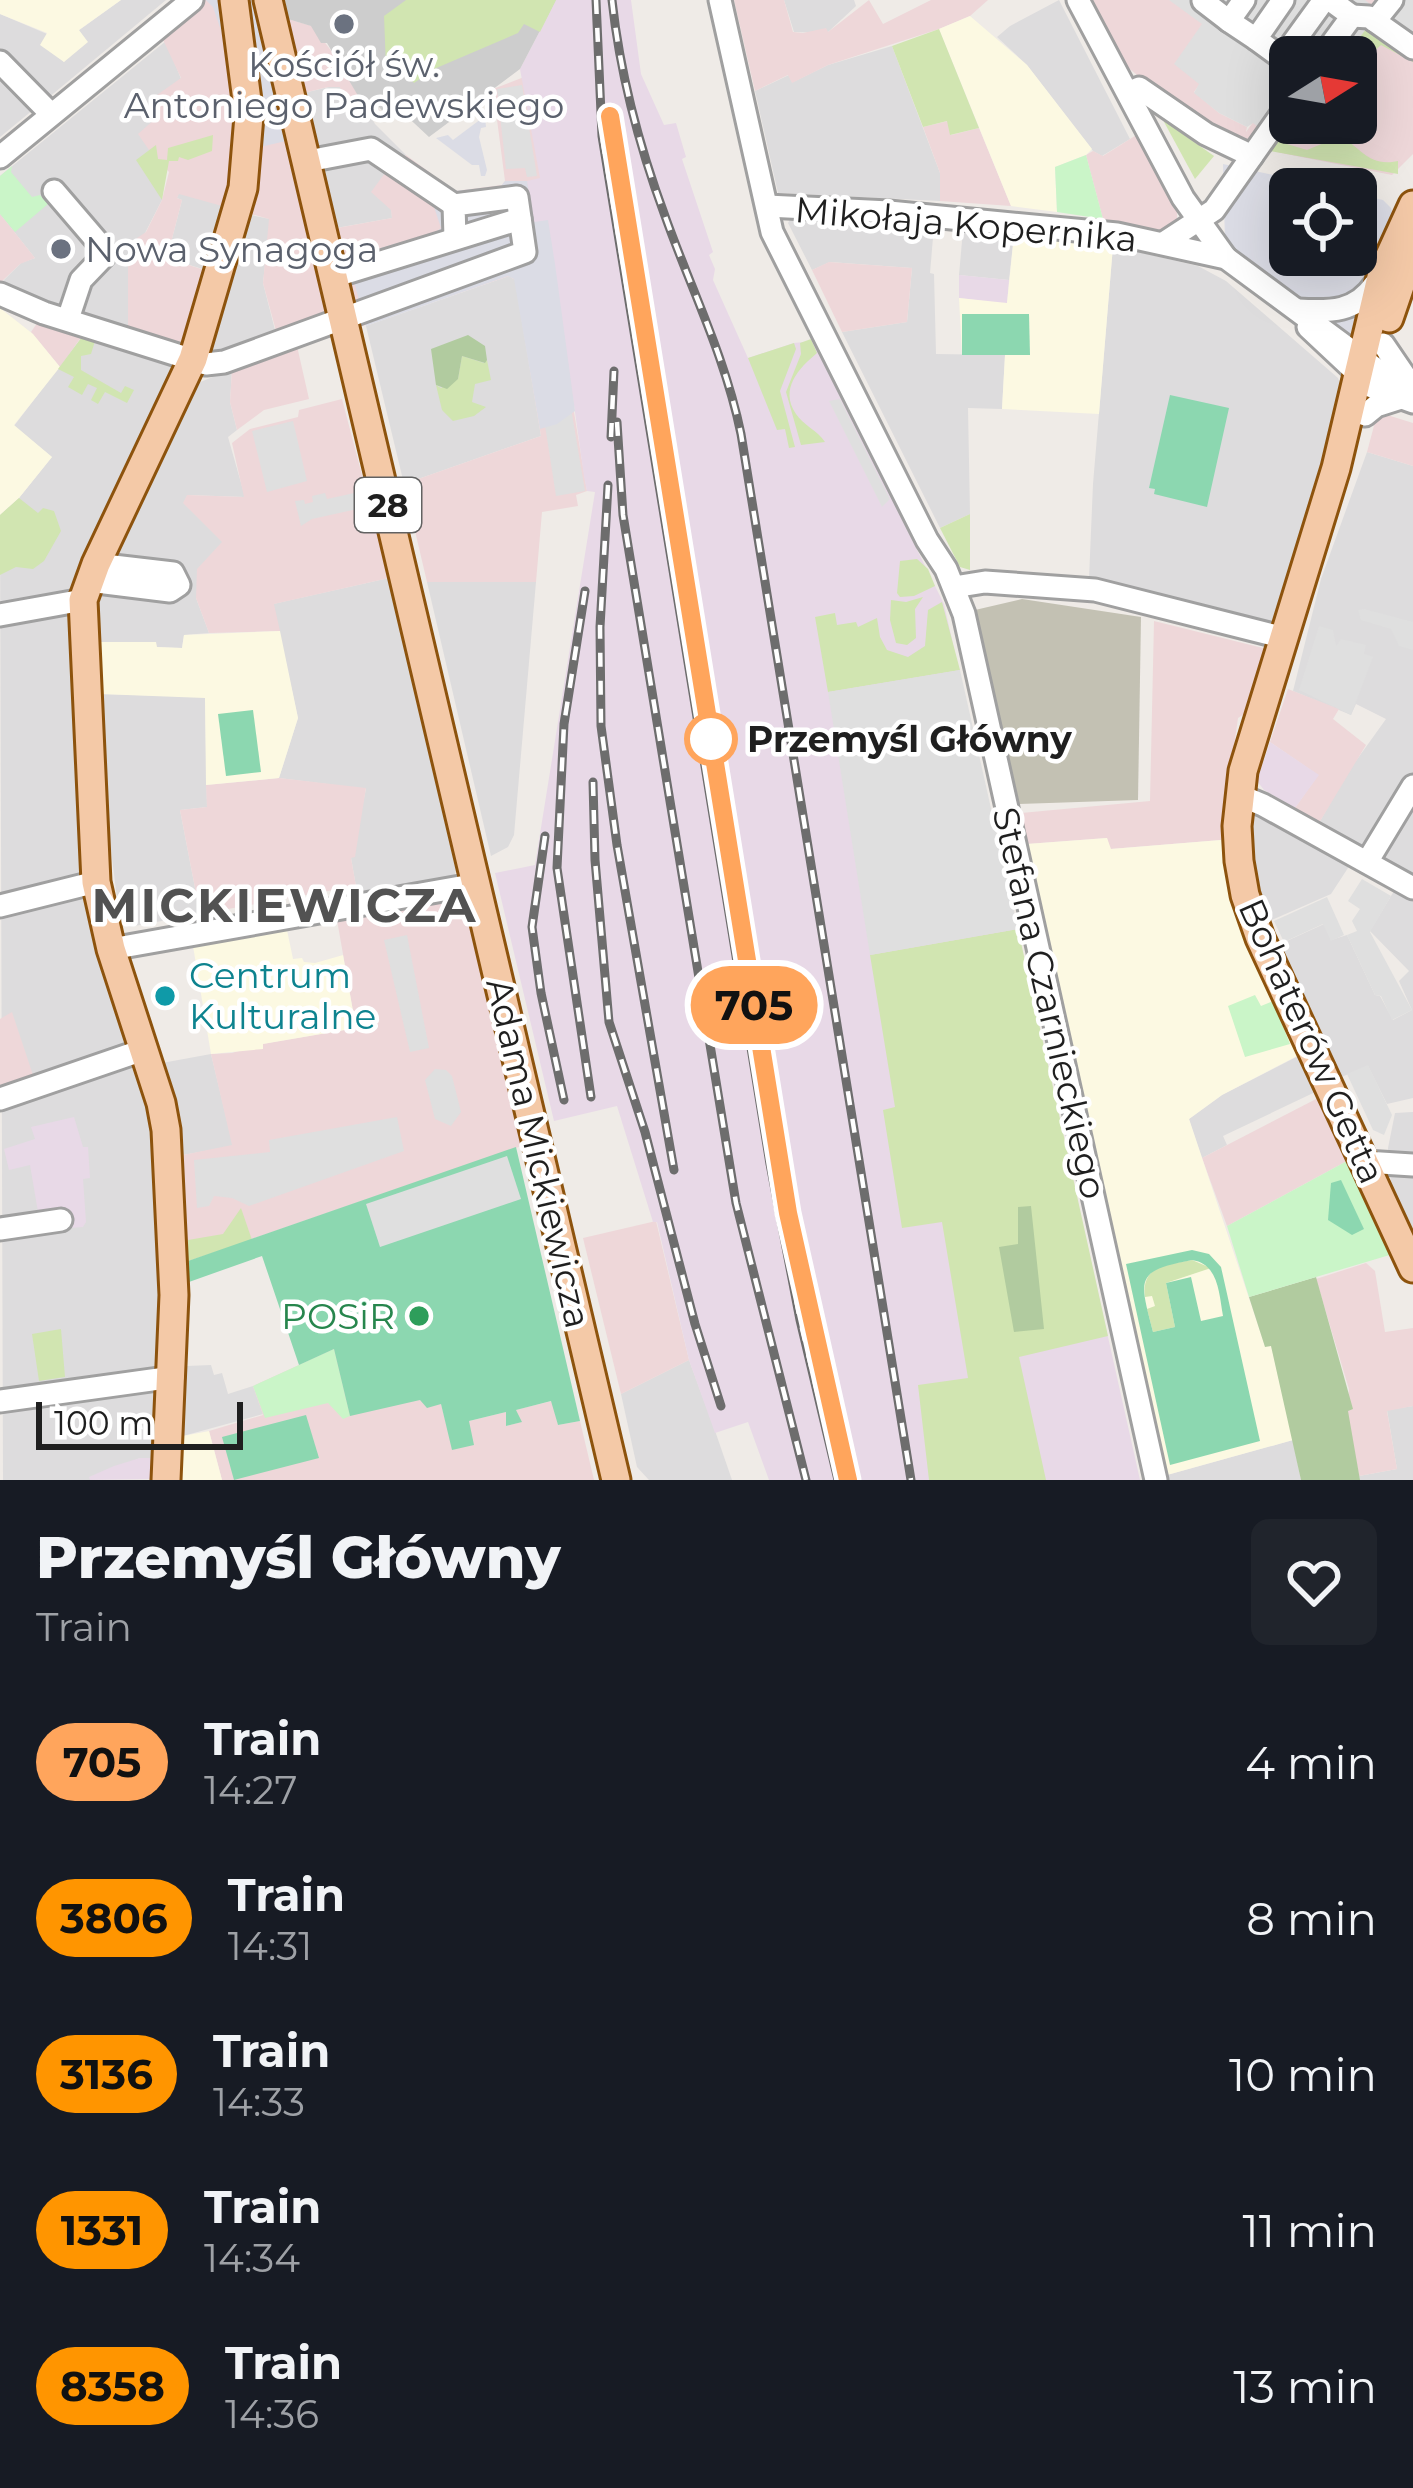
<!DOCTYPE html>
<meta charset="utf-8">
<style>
:root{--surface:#171b24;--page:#20242c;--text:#f1f3f6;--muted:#9ea1a6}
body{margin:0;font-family:Montserrat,sans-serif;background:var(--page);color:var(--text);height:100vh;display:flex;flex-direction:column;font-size:45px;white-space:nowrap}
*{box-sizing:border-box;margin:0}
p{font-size:39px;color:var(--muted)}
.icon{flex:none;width:66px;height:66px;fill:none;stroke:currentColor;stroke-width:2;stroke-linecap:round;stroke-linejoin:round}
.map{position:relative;height:1480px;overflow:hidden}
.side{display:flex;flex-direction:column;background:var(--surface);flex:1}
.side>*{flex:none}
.badge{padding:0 24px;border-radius:39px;font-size:42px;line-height:78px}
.needle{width:78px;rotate:79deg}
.buttons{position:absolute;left:1269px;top:36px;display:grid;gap:24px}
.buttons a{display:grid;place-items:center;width:108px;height:108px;border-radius:18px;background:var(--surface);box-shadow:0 12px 48px #0002;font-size:60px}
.scale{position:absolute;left:36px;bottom:30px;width:207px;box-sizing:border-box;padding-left:12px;border:6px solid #1f1f1f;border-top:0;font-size:33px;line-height:42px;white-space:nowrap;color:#1f1f1f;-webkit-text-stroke:9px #fff;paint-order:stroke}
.map>.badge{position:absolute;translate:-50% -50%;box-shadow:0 0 0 6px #fff}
.round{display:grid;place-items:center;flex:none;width:126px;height:126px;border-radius:18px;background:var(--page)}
.headline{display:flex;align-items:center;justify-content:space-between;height:204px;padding:0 36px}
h1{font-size:57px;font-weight:800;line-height:90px}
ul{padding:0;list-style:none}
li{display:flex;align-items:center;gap:36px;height:156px;padding:0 36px}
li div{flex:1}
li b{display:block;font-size:45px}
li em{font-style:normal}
li .badge{min-width:132px;font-weight:700;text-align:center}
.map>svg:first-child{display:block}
</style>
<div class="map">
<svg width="1413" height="1480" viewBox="0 0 1413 1480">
<rect width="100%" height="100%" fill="#efebe7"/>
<!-- residential -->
<g fill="#dddcdd">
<path d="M121,0H166L48,98L0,52V14L47,34L49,48L64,62L78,31Z"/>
<path d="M784,0H854L856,6L827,33L794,32Z"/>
<path d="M1059,0L1130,139L1102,156L1093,151L1027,65L997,37L1010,26Z"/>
<path d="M166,41L181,79L157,112L162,200L128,266V329L13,294L2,282L21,263L35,258L0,214V176Z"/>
<path d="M892,46L940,173V201L778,193L755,91L789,75L793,82L828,65Z"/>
<path d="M0,71L34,109L0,137Z"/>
<path d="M329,87H340L355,99L359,97L375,124L406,155L388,169L392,218L325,230L291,96Z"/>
<path d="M178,193L227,206L209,271L167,258L182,200L177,198Z"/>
<path d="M246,214L270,219L263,283L276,334L215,354L210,349Z"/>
<path d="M791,218L934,226L930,273L934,274L936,354L1005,355L1002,409L968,408L970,514L940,528L842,332L907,322L912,268L830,262L812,270L788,223Z"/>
<path d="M963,230L1014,235L1009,280L959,275Z"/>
<path d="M1113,246L1198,266L1226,281L1338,378L1343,391L1313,488L1311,515L1273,625L1089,579L1093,484Z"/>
<path d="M509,276L515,280L541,436L404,484L366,326Z"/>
<path d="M82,337L181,365L64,611L69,615L79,729L131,1043L128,1065L139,1069L157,1133L163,1249L156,1458H140L90,1480H3L0,515L19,498L52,457L14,426Z"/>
<path d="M232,369L230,402L237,430L228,437L245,497L187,495L223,542L196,598L209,633L184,635L182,648L156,647L155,642H96L94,607L110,560L147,481L198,383Z"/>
<path d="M1367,452L1413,466V880L1361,848L1331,894L1256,927L1245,895L1251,807L1301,835L1319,823L1348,772L1386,719L1356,704L1351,715L1293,691L1321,579Z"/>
<path d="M389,578L456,871L454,876L357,892L351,858L366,789L279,778L298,718L273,604Z"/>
<path d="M434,580L536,582L514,835L508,847L491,856L427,582Z"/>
<path d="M100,694L205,697L207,807L180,810L200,914L129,927L120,923L106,809Z"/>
<path d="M1394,891L1413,902V1098L1387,1104L1368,1066L1339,1078L1278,945L1324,924L1331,940L1347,935L1375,995L1380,996L1393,1020L1412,1010L1399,981L1409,971L1370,931Z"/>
<path d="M1312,1049L1328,1086L1223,1136L1227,1145L1202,1158L1189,1119L1222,1095Z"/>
<path d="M211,1054L233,1146L183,1155L162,1063Z"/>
<path d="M1413,1112V1229L1391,1183L1388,1148L1395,1113Z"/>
<path d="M689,1360L713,1425L732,1480H649L637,1467L621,1394Z"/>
<path d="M211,1365L214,1375L222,1373L228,1394L253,1386L263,1414L183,1436L187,1366Z"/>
<path d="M1413,1406V1480H1360L1359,1476L1397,1469L1387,1410Z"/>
<path d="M1293,1440L1301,1480H1168L1167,1475Z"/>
</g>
<!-- commercial -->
<g fill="#eed7d9" fill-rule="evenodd">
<path d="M192,0H234L326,230L392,218L391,210L371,192L388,169L406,155L455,191L502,185L505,181L493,89L524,77L553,72L574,412L587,491L576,495L578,506L542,512L536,582H427L404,484L541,436L515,280L509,276L348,331L345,320L297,346L309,399L264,410L237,430L230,402L232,369L279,342L263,283L269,219L179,194L177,198L182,200L167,258L220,275L193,359L128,329V266L137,238L146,232L162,200L169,172L158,159L155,146L149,150L138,134L156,118L150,100L181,78L157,27Z"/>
<path d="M734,0H784L793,32L803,33L826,28L828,32L869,0L883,24L931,0H988L970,16L939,29L828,65L792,83L788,75L755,91Z"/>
<path d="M1093,0H1413V154L1392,175L1276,152L1241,139L1237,145L1207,131L1126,66ZM1290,57H1356V123H1290ZM1282,82L1246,132L1247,127L1219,113L1194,92L1200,84Z"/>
<path d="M288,19L312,26L336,57L359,97L344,102L340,87H328L291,96Z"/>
<path d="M948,121L951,135L979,128L1011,206L940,201V173L923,127Z"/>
<path d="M1138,134L1177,206V224L1164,232L1131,228L1103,219L1086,155L1093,151L1103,156Z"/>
<path d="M0,214L35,258L20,264L0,283Z"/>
<path d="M829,262L912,268L907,322L842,332L812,270Z"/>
<path d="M44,313L89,326L60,367L31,332Z"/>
<path d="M342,399L389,578L274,604L280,631L209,633L196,598L197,569L222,542L183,503L187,495L244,497L232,443L250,429L298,417L299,410Z"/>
<path d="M1384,414L1413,423V466L1367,452L1375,422Z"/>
<path d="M1154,621L1267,649L1244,714L1238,718L1221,840L1110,849L1107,838L1027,844L1021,813L1150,801Z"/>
<path d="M1288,689L1339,709L1333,719L1366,745L1319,823L1295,808L1318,775L1270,742Z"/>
<path d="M279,778L366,788L355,857L351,858L356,886L200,914L180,810L207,807L206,785Z"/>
<path d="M477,884L536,1141L188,1261L183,1155L232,1145L211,1054L232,1053L262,1044L356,1028L337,920L401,910L399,898Z"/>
<path d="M12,1012L33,1075L0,1085V1019Z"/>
<path d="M1318,1098L1347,1161L1227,1226L1202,1158Z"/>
<path d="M656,1221L689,1360L621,1394L583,1238Z"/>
<path d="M1366,1263L1375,1271L1385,1332L1413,1328V1406L1387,1411L1397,1469L1359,1476L1347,1410L1349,1389L1316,1279Z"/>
<path d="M334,1349L420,1400L441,1404L453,1450L469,1421L506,1412V1426L521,1422L515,1410L552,1401L558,1425L580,1421L594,1480H222L209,1431L263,1415L253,1386Z"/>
</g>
<!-- industrial -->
<g fill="#e8d9e7">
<path d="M556,0H631L641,74L664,125L676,123L686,157L682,159L713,252L709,255L715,269L713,280L748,358L794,343L813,341L944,604L1140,1480H769L748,1422L715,1433L689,1360L657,1222H653L617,1106L554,1121L495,873L535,865L595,492L587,491L584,476L548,221L534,223L527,181L540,178L520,69Z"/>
<path d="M959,275L1009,280L1007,304L959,298Z"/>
<path d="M1270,742L1319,775L1295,808L1264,790L1257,781Z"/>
<path d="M74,1117L83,1147H88L90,1178L83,1179L86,1222L83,1227L55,1229L51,1210L38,1212L30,1165L9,1170L4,1149L35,1139L31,1127Z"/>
<path d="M140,1458H153L152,1479L90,1480L89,1477L114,1466Z"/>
</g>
<!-- education -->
<g fill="#fcf9e2">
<path d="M0,0H121L79,30L88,42L64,62L40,45L47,33L0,14Z"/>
<path d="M970,16L1027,65L1092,149L1086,155L1055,167L1057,212L1011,206L939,29Z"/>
<path d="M1014,235L1113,246L1099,414L1002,409L1005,355H962L959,298L1007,303Z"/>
<path d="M0,308L33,334L60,367L14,425L52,457L19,498L0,515Z"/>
<path d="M280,631L298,718L279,778L206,785L205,698L100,694L96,642H156L157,647L182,648L184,635Z"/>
<path d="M1107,838L1111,849L1221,840L1226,879L1246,944L1299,1055L1222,1095L1189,1119L1265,1346L1271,1345L1293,1440L1167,1475L1027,844Z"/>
<path d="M287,930L293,959L302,958L304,962L315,963L343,955L356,1028L263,1044V1049L211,1054L193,946Z"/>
<path d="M209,1431L222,1480H180L183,1436Z"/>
</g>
<!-- religious -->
<path fill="#cdcdcd" d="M285,0H556L520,69L429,137L399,109L389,118L379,107L372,110L364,106L327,43H321L311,26L288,19Z"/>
<!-- construction -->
<path fill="#c3c1b3" d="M1022,599L1141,617L1138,800L1019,804L975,610Z"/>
<!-- grass -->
<g fill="#d1e5b1">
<path d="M406,0H556L540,32L524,24L518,33L434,69L414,83L404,70L386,67L384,16Z"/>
<path d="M1366,24L1413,54V62L1381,45L1370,55L1376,68L1370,66L1356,78V57H1345Z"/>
<path d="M939,29L979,128L950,135L947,121L923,127L892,46Z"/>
<path d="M1163,120L1214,156L1195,179Z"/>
<path d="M213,135L212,151L188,160L179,157L178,161H169L162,200L136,160L156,145L158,159L167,160L168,148Z"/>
<path d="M1341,136C1363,150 1369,167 1398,161V174L1270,151L1277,141L1307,150Z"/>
<path d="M82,337L95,341L91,354L81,356V370L121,393L125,386L134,390L127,403L105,392L98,404L91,400L97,388L88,384L82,395L68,387L74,377L58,369Z"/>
<path d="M811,339L817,353C799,368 779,389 796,414C803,425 817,430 825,442L801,445L786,392L801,354L800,343Z"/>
<path d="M794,343L796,349L780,391L795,447L789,448L785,429L777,430L748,358Z"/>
<path d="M462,356L484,363L487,360L491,380L475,384L472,402L486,407L474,416L453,421L442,410L436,385L441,388L458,379Z"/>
<path d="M19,498L38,513L43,508L54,511L61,531L44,561L33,569L16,567L0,575V515Z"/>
<path d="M970,514V570L960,567L940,528Z"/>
<path d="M917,559L928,569L935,586L914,596L900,597L897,593L900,561Z"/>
<path d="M923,597L915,609L916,638L907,645L896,643L890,620L891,600L906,602Z"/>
<path d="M942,602L960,670L828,692L815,617L835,613L837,625L856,622L858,627L877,618L880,637L887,650L908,657L925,646L928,610Z"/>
<path d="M1018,929L1108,1336L1019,1357L1046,1480H929L918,1385L968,1378L942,1222L902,1228L883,1110L895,1107L870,955Z"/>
<path d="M241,1208L252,1240L188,1261V1240L223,1234Z"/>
<path d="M1192,1260L1211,1268L1166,1283L1175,1327L1153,1332L1147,1309L1155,1306L1152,1296L1145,1297C1141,1265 1167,1265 1192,1260Z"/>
<path d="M61,1329L65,1377L39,1381L32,1334Z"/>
</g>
<!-- forest -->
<g fill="#b1cb9f">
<path d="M468,335L485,346L487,360L485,363L462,356L458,379L447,389L436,385L431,349Z"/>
<path d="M1031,1206L1044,1329L1014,1332L999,1247L1018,1244V1207Z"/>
<path d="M1316,1277L1353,1409L1348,1411L1360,1480H1301L1271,1346L1265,1347L1249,1297Z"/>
</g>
<!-- park -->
<g fill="#caf5c8">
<path d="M1086,155L1103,219L1057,212L1055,167Z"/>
<path d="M12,166L11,172L32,197L40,195L48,204L15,232L0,214V176Z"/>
<path d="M1255,995L1261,1006L1273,1001L1290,1044L1245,1057L1228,1006Z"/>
<path d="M1347,1161L1393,1254L1249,1297L1227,1226Z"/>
<path d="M334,1349L350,1416L343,1419L328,1403L265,1418L253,1386Z"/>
</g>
<!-- pitch -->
<g fill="#8cd7b0" fill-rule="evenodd">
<path d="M1029,314L1030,355H962V314Z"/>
<path d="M1170,395L1229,408L1207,507L1154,494L1155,489L1149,488Z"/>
<path d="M253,710L261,772L226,776L218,714Z"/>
<path d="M516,1147L580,1421L558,1425L551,1401L516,1410L522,1422L506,1426V1412L469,1421L474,1445L452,1450L441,1404L427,1408L420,1400L350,1416L334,1349L299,1365L262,1256L189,1282L188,1261Z"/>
<path d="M1341,1180L1364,1229L1352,1235L1328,1220L1331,1183Z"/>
<path d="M1192,1250L1209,1254L1221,1267L1260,1441L1170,1465L1126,1264ZM1192,1260C1219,1264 1219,1294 1223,1316L1201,1321L1191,1277L1166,1283L1175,1327L1153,1332C1139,1278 1135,1271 1192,1260Z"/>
<path d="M306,1415L319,1458L234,1480L222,1437Z"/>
</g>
<!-- parking -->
<g fill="#dfdfdf">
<path d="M1169,0H1365L1371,5L1375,0H1413V56L1369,25L1345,57H1290V123H1296L1277,141L1253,123L1247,127L1219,113L1194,93L1199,84L1174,64L1202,24Z"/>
<path d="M522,85L537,176L527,177L525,168L506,169L497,89Z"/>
<path d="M559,337L585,491L556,496L532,342Z"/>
<path d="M840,399L890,499L882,507L829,401Z"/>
<path d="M293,421L307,481L267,492L252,431Z"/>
<path d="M368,490L371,506L312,519L301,526L295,501L304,500L305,504L313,502L312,496L325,493L327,499Z"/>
<path d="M1364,609L1413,622V650L1399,646L1391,629L1361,620L1358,610Z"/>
<path d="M1319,626L1333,630L1336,646L1341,639L1366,645L1364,654L1373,657L1351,715L1299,690Z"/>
<path d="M960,670L1018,929L870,955L828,692Z"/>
<path d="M1362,879L1391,896L1370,932L1412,1010L1392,1020L1381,996L1375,995L1347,935L1357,931L1352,921L1360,909L1348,901Z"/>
<path d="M1327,897L1344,935L1331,941L1323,924L1284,942L1274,921Z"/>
<path d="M407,935L429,1048L410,1052L384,940Z"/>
<path d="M1368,1065L1392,1115L1384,1135L1373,1130L1347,1074Z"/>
<path d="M435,1069L446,1070L452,1076L461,1112L451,1126L435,1119L425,1080Z"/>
<path d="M397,1117L404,1151L249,1206L232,1198L214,1196L209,1206L197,1208L194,1160L270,1152L269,1140Z"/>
<path d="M507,1156L521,1199L380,1247L366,1204Z"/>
</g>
<!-- plaza -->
<g fill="#dbdce5">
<path d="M206,0H282L319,144L286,141L260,147L236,131L229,54L213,7Z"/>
<path d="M485,116L486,127L481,128L479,137L487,170L485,176H481L479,165H472L436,138L448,135L453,140Z"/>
<path d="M1223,164L1337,189H1290V255H1356V194L1383,200L1391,208L1393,217L1350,350L1269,287L1225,242Z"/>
<path d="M505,181H527L534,222L548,220L555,264L575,411L557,424L540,429L514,279L508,276L366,326L346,252L353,256L436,232L441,228L434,207L437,203L455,191L501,186Z"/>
</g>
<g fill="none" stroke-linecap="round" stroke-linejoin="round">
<defs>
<g id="minor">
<path d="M720,0L772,232L927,540L946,569L964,614L1156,1480"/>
<path d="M1078,0L1183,198L1226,258"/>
<path d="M1203,1L1229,21L1244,0"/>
<path d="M1352,16L1369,17L1413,48"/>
<path d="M1229,21L1256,39L1283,0"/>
<path d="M1375,21L1392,0"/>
<path d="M1256,39L1282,58L1324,0"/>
<path d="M1322,57L1352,16L1330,0"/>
<path d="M0,62L51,114"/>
<path d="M1130,92L1139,88L1206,134L1252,156"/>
<path d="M0,157L192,0"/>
<path d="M308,161L371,149L454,205"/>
<path d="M54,191L102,247L104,256L81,280L68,319"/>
<path d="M767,206L889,212L1117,234L1226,258L1376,369L1413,382"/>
<path d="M1165,242L1214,210L1290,102"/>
<path d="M336,276L520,219"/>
<path d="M0,294L44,313L206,364L224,362L525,252L517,197L454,205L455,238"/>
<path d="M1298,310C1331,312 1356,312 1375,284"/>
<path d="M1308,327L1372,387L1413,402"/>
<path d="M1383,344L1407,379"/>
<path d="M1365,415L1376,406L1401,398"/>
<path d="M89,581L170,591L179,585L173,573L96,564"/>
<path d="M954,587L985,582L1095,590L1285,638"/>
<path d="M0,615L83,600"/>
<path d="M1239,795L1263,805L1413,888"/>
<path d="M1367,862L1413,786"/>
<path d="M0,906L96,882"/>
<path d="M111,949L477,884"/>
<path d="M0,1099L143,1050"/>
<path d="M1365,1162L1413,1165"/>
<path d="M0,1229L61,1220"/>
<path d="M0,1401L173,1377"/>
</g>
<g id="major">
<path d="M268,0L616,1480"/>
<path d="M1413,205L1382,273L1336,468L1243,771L1237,826L1239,861L1245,895L1260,938L1413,1268"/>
<path d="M1389,318L1413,248"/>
<path d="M166,1480L174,1295L166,1130L161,1103L111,949L96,882L83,600L96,564L193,359L243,188L249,116L234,0"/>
</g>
</defs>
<!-- minor casing -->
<use href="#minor" stroke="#a0a0a0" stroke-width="27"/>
<!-- major casing -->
<use href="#major" stroke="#8d530d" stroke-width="33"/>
<!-- minor -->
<use href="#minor" stroke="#fff" stroke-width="21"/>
<!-- major -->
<use href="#major" stroke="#f4c9a7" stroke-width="27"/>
<defs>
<g id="rail">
<path d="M596,0L602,136L770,1164L800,1320L838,1480"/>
<path d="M612,0C620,74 639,146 665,216C691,289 725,356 741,434L911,1480"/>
<path d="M617,422L623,515L736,1203L806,1480"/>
<path d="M611,437L614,371"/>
<path d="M608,485L600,627L601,726L617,845L674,1170"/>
<path d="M585,591L564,724L557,868L591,1097"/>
<path d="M593,782L595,860L609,1022L645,1132L695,1324L721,1406"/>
<path d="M545,836L532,927L541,993L564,1100"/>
</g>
</defs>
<!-- rail casing -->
<use href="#rail" stroke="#6d6d6d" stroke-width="9"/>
<!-- rail -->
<use href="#rail" stroke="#fff" stroke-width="4.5" stroke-dasharray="14" stroke-linecap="butt"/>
</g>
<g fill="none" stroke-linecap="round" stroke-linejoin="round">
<defs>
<path id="line" d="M610,116L788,1213L848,1480"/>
</defs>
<!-- line casing -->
<use href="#line" stroke="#fff" stroke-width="27"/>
<!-- line -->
<use href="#line" stroke="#ffa55c" stroke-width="18"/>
</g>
<!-- markers -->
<g fill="#6b7280" stroke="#fff" stroke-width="4.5">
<circle cx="344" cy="24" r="12"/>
<circle cx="61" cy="249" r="12"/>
</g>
<circle fill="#fff" stroke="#ffa55c" stroke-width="6" cx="711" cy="739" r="24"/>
<circle fill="#0f9aa8" stroke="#fff" stroke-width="4.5" cx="165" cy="996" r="12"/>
<circle fill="#2e9e5b" stroke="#fff" stroke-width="4.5" cx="419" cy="1316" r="12"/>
<g text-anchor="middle" stroke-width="9" stroke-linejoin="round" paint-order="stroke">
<!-- shield labels -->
<rect fill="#fff" stroke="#626262" stroke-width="3" x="355" y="478" width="66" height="54" rx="9"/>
<g font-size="33" font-weight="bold" fill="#1f1f1f">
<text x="388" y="517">28</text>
</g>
<!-- worship labels -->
<g font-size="36" fill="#5b616d" stroke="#fff">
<text x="344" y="77">Kościół św.<tspan x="344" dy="41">Antoniego Padewskiego</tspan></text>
<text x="85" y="262" text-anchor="start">Nowa Synagoga</text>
</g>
<!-- street labels -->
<g font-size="36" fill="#1f1f1f" stroke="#fff">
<text transform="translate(966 224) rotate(5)" y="13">Mikołaja Kopernika</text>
<text transform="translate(1050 1003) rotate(77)" y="13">Stefana Czarnieckiego</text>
<text transform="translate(1312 1041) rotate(66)" y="13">Bohaterów Getta</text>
<text transform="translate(539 1153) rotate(77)" y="13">Adama Mickiewicza</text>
</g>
<!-- stop labels -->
<g font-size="36" font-weight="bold" fill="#1f1f1f" stroke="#fff" text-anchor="start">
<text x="747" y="752">Przemyśl Główny</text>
</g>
<!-- culture labels -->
<g font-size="36" fill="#0d838f" stroke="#fff" text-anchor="start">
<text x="189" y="988">Centrum<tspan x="189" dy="41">Kulturalne</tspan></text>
</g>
<!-- leisure labels -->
<g font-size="36" fill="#27864d" stroke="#fff" text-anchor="end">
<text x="395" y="1329">POSiR</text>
</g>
<!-- district labels -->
<g font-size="48" font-weight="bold" letter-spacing="3" fill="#525252" stroke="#fff">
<text x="285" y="922">MICKIEWICZA</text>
</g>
</g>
</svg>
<div class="buttons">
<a><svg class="needle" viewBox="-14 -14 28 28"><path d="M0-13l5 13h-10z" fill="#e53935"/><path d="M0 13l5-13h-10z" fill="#9ea1a6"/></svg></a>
<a><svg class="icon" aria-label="locate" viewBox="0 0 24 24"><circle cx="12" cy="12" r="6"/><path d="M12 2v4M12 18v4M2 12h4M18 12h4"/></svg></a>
</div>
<div class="scale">100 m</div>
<b class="badge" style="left:754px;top:1005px;background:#ffa55c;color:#111">705</b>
</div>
<section class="side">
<div class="headline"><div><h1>Przemyśl Główny</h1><p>Train</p></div><a class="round"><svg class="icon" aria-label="heart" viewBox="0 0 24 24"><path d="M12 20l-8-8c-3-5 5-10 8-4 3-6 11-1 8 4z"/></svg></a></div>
<ul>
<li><span class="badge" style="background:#ffa55c;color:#111">705</span><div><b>Train</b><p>14:27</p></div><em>4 min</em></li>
<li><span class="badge" style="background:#ff9500;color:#111">3806</span><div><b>Train</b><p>14:31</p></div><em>8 min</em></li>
<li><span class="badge" style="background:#ff9500;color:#111">3136</span><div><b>Train</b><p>14:33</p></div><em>10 min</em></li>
<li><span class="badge" style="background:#ff9500;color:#111">1331</span><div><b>Train</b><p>14:34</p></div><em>11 min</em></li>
<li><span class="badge" style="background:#ff9500;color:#111">8358</span><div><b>Train</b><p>14:36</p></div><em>13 min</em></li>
</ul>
</section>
